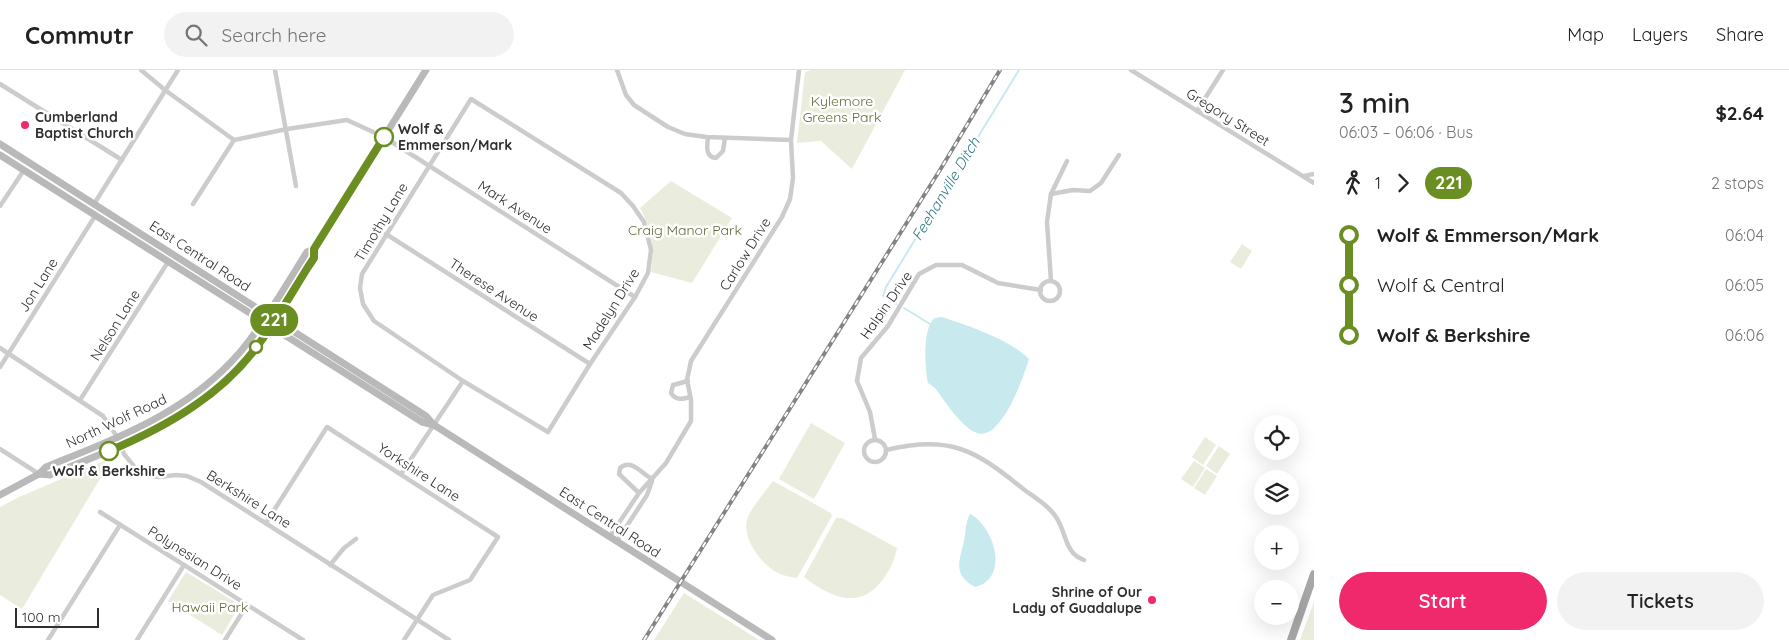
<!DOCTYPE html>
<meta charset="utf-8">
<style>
:root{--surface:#fff;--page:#f2f2f2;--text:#222;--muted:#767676;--line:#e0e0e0;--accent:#ef296b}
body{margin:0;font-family:Quicksand,sans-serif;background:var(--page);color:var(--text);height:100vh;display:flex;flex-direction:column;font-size:19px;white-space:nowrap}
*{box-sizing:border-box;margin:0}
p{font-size:16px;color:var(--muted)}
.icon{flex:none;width:28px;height:28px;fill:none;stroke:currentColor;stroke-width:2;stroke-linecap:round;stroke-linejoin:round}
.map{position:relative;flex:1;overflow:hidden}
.sheet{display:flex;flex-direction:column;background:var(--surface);width:475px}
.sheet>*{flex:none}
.badge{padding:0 10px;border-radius:16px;font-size:18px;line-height:32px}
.controls{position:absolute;left:1254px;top:345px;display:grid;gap:10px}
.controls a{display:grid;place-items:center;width:45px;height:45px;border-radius:50%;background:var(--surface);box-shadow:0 5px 20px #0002;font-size:25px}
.scale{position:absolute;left:15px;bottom:12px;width:84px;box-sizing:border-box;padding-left:5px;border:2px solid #2f2f2f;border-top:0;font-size:14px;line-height:18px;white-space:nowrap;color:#2f2f2f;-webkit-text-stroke:4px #fff;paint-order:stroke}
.map>.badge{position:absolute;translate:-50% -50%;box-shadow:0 0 0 2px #fff}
.legs{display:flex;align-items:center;gap:8px;height:55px;padding:0 25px;font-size:16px}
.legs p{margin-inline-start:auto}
.summary{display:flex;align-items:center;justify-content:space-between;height:85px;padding:0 25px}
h1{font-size:28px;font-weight:600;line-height:38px}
.action{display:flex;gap:10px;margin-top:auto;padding:10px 25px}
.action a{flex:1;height:58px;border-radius:30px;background:var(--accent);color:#fff;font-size:20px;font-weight:600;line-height:58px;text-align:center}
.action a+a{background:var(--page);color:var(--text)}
ul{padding:0 25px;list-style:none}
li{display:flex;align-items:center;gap:18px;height:50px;font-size:19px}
li i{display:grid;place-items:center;width:8px;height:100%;margin:0 6px;background:currentColor}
li i::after{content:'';width:12px;height:12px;margin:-6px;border:4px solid;border-radius:50%;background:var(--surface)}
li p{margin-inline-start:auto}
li:first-child i{background:linear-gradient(#0000 50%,currentColor 0)}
li:last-child i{background:linear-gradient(currentColor 50%,#0000 0)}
header{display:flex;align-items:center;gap:30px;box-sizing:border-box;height:70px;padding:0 25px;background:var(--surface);border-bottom:1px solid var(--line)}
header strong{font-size:24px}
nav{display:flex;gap:28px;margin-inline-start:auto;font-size:18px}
.search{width:350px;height:45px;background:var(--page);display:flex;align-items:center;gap:12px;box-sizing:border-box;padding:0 18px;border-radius:28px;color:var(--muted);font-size:19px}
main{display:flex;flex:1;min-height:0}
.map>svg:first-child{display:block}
</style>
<header>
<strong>Commutr</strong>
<div class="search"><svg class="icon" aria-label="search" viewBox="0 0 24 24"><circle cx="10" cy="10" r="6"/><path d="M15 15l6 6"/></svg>Search here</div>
<nav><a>Map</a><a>Layers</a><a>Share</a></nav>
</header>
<main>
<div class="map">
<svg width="1314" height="570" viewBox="0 0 1314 570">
<rect width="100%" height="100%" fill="#fff"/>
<!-- green -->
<g fill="#eaeddd">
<path d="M812,0H905L852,99L821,71L797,73L805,2Z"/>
<path d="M671,111L732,148L692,213L651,202C655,178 651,159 640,138Z"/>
<path d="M1242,174L1252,181L1241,199L1230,192Z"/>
<path d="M811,353L845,373L814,429L779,409Z"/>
<path d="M1205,367L1216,375L1203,395L1192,387Z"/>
<path d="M1219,376L1230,384L1217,404L1206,396Z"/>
<path d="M106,390L104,402L22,539L0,525V437L19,427Z"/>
<path d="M1194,391L1205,398L1193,417L1181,409Z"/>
<path d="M1206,399L1217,406L1205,425L1194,418Z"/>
<path d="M773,411L831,443L832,446L797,508C791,507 784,506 778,503C761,494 740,467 748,447C753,435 765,422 773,411Z"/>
<path d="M836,448H842L897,478C894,492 889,502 880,513C857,541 827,525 804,507Z"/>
<path d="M186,502L240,535L222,565L168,531Z"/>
<path d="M684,523L759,570H654Z"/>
<path d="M1314,532V570H1300Z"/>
</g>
<!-- water -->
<g fill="#c8e9ee">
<path d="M942,247C969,256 1009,269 1029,289C1024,306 1001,372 977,363C961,357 945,331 935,318L928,313C925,300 922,257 935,248C935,248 941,247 942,247Z"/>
<path d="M970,444C995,457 1010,509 975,517C953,505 959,492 964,471C966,461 965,454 970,444Z"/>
</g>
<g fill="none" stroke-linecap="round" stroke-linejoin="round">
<!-- stream -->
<g stroke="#c8e9ee" stroke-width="2">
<path d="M896,234L883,226L886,217L1019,0"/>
<path d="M904,238L930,254"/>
</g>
<!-- minor -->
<g stroke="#ccc" stroke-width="4.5">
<path d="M141,0L165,20L234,70L287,59L347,50L384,67L635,227"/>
<path d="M275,0L296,116"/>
<path d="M617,0L626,25L634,35L668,57L685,64L706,67L791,70"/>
<path d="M1131,0L1314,113"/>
<path d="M0,14L122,90"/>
<path d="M471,29L621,123L633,136L644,152L651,180L648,203L635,227L590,294L548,362L463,311L374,251L363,234L360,218L362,204Z"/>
<path d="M1197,41L1223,0"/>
<path d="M708,67C707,76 705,87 716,88L723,81L725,68"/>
<path d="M1304,106L1314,104"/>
<path d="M1051,124L1073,120L1090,121L1101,113L1119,85"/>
<path d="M94,134L178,0"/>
<path d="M193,134L234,70"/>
<path d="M0,136L24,100"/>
<path d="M386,164L590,294"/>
<path d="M1051,211L1047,152L1051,124L1067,91"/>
<circle cx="1050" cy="221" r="10"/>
<path d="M0,278L103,346L120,371L124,384L137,400L147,405L159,407L176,405L187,406L201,412L449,570"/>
<path d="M0,297L95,146"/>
<path d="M688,311L673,315L671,323C676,331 683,329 690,327"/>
<path d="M80,330L168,192"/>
<path d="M875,369L870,342L857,311L861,288L888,256L919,204L936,195H962L998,213L1041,220"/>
<circle cx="875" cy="381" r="11"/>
<path d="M0,379L39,404"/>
<path d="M886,380C949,365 974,379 1022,418C1035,428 1047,434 1056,447C1067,463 1064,483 1084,490"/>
<path d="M401,404L463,311"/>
<path d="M639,423L619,404L620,398C631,388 641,403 652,409"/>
<path d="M100,442L303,570"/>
<path d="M266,453L327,357L498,467L470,510L433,525L404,570"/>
<path d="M610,466L639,423L666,393L691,351V330L687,310L691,291L782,147L790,129L793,108L791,70L799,0"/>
<path d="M617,471L647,425L652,411"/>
<path d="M330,495L344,478L356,469"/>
<path d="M48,570L120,455"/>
<path d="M137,570L184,495"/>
<path d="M225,570L247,535"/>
</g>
<!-- secondary -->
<g stroke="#b9b9b9" stroke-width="7">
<path d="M0,74L426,346L434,355L772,570"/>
<path d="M0,85L422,352L434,355"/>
<path d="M39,404L50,405C121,376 189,352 242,294C259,275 273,254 286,232C295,218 314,196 314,179L426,0"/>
<path d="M0,425L39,404L46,397C119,367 188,343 241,281C266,251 286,215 307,182L314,179"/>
</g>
<!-- primary -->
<path stroke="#a7a7a7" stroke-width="8" d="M1291,570L1314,504"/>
<defs>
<path id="rail" d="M644,570L940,100L1000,0"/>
</defs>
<!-- rail casing -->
<use href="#rail" stroke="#848484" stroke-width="4"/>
<!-- rail -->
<use href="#rail" stroke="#fff" stroke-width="2" stroke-dasharray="5.5" stroke-linecap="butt"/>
</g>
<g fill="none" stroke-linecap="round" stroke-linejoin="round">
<defs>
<path id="line-1" d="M109,381C168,356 224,324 261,271C278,247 293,221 308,197L314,188V179L384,67"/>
</defs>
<!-- line-1 casing -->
<use href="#line-1" stroke="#fff" stroke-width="11"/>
<!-- line-1 -->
<use href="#line-1" stroke="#6b8e23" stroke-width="8"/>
</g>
<!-- markers -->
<g fill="#ef296b" stroke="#fff" stroke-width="2">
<circle cx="25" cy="55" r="5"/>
<circle cx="1152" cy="530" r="5"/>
</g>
<g fill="#fff" stroke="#6b8e23" stroke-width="2.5">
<circle cx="384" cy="67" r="9"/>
<circle cx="256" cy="277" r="6"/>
<circle cx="109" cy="381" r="9"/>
</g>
<g text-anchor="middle" stroke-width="5" stroke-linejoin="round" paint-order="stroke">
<!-- park labels -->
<g font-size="14" fill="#606e3a" stroke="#fff">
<text x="842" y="36">Kylemore<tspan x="842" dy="16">Greens Park</tspan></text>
<text x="685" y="165">Craig Manor Park</text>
<text x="210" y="542">Hawaii Park</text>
</g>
<!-- poi labels -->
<g font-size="14" font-weight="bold" fill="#2f2f2f" stroke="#fff" text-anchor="start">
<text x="35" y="52">Cumberland<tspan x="35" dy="16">Baptist Church</tspan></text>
<text x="1142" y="527" text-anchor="end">Shrine of Our<tspan x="1142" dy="16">Lady of Guadalupe</tspan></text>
</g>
<!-- street labels -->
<g font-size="14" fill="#2f2f2f" stroke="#fff">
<text transform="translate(1228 47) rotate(32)" y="5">Gregory Street</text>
<text transform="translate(515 137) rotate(33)" y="5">Mark Avenue</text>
<text transform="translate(381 152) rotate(-59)" y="5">Timothy Lane</text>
<text transform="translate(745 184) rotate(-58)" y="5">Carlow Drive</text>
<text transform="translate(200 186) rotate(33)" y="5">East Central Road</text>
<text transform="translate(38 215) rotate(-58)" y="5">Jon Lane</text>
<text transform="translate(494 220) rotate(33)" y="5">Therese Avenue</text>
<text transform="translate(886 235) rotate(-55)" y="5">Halpin Drive</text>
<text transform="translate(611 239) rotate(-58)" y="5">Madelyn Drive</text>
<text transform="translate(115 255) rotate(-58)" y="5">Nelson Lane</text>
<text transform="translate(116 351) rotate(-25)" y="5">North Wolf Road</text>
<text transform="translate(419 402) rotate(33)" y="5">Yorkshire Lane</text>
<text transform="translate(249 429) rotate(32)" y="5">Berkshire Lane</text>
<text transform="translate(610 452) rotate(33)" y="5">East Central Road</text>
<text transform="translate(195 488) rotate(32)" y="5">Polynesian Drive</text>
</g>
<!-- stop labels -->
<g font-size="14" font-weight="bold" fill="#2f2f2f" stroke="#fff" text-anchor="start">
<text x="398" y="64">Wolf &amp;<tspan x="398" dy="16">Emmerson/Mark</tspan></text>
<text x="109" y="406" text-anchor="middle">Wolf &amp; Berkshire</text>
</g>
<!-- water labels -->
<g font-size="15" font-style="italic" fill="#347f8a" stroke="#fff">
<text transform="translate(946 119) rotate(-59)" y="5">Feehanville Ditch</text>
</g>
</g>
</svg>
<div class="controls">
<a><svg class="icon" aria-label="locate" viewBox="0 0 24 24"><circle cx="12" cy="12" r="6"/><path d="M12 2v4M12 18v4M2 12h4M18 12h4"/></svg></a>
<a><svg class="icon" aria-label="layers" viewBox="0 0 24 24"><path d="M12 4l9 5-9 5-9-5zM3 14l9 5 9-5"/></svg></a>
<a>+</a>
<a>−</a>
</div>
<div class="scale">100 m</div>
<b class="badge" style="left:274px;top:250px;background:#6b8e23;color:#fff">221</b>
</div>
<section class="sheet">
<div class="summary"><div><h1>3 min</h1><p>06:03 – 06:06 · Bus</p></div><b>$2.64</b></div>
<div class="legs"><svg class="icon" aria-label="walk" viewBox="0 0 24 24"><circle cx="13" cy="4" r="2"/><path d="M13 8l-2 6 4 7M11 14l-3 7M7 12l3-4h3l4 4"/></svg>1<svg class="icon" aria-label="forward" viewBox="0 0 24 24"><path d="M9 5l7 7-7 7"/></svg><b class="badge" style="background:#6b8e23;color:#fff">221</b><p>2 stops</p></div>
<ul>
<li><i style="color:#6b8e23"></i><b>Wolf &amp; Emmerson/Mark</b><p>06:04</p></li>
<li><i style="color:#6b8e23"></i><span>Wolf &amp; Central</span><p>06:05</p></li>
<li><i style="color:#6b8e23"></i><b>Wolf &amp; Berkshire</b><p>06:06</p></li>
</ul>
<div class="action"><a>Start</a><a>Tickets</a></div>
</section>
</main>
